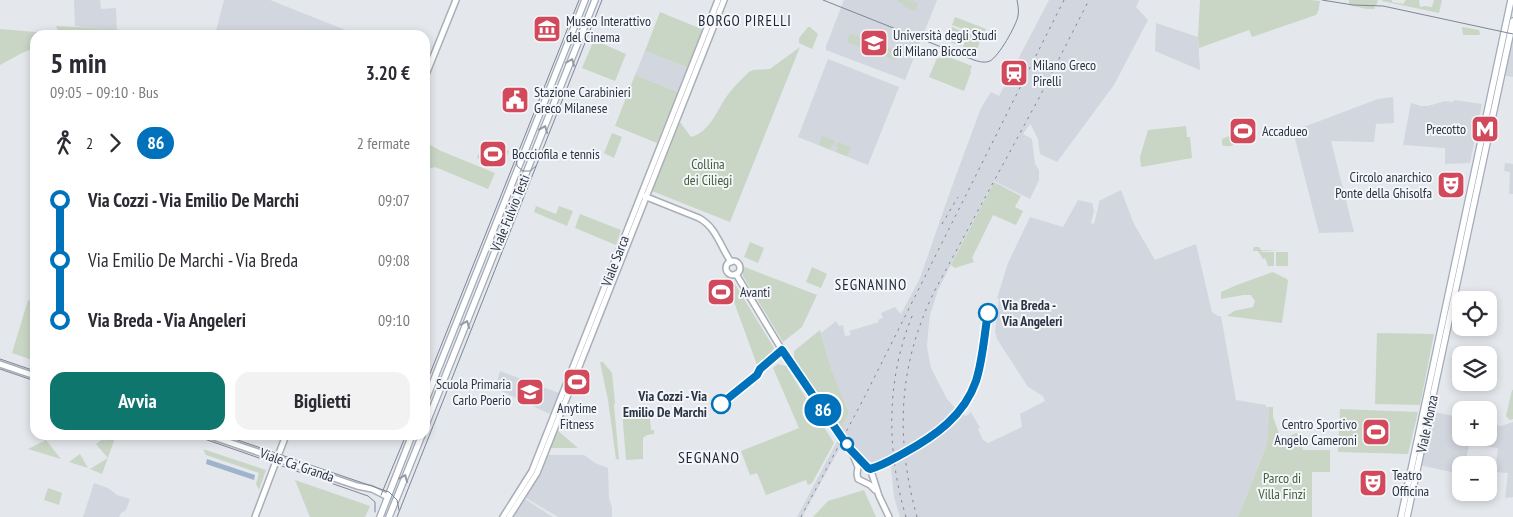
<!DOCTYPE html>
<html lang="it">
<meta charset="utf-8">
<style>
:root{--surface:#fff;--page:#f2f2f3;--text:#2b2b33;--muted:#7c7c81;--accent:#0f766e}
body{margin:0;font-family:"PT Sans Narrow",sans-serif;background:var(--page);color:var(--text);height:100vh;display:flex;flex-direction:column;font-size:19px;white-space:nowrap}
*{box-sizing:border-box;margin:0}
p{font-size:16px;color:var(--muted)}
.icon{flex:none;width:28px;height:28px;fill:none;stroke:currentColor;stroke-width:2;stroke-linecap:round;stroke-linejoin:round}
.map{position:relative;flex:1;overflow:hidden}
.sheet{position:absolute;left:30px;top:30px;width:400px;height:410px;display:flex;flex-direction:column;background:var(--surface);border-radius:15px;box-shadow:0 2px 8px #0003}
.sheet>*{flex:none}
.badge{padding:0 10px;border-radius:16px;font-size:18px;line-height:32px}
.tools{position:absolute;left:1452px;top:291px;display:grid;gap:10px}
.tools a{display:grid;place-items:center;width:45px;height:45px;border-radius:10px;background:var(--surface);box-shadow:0 2px 8px #0003;font-size:25px}
.map>.badge{position:absolute;translate:-50% -50%;box-shadow:0 0 0 2px #fff}
.legs{display:flex;align-items:center;gap:8px;height:55px;padding:0 20px;font-size:16px}
.legs p{margin-inline-start:auto}
.summary{display:flex;align-items:center;justify-content:space-between;height:85px;padding:0 20px}
h1{font-size:28px;font-weight:700;line-height:38px}
.cta{display:flex;gap:10px;margin-top:auto;padding:10px 20px}
.cta a{flex:1;height:58px;border-radius:15px;background:var(--accent);color:#fff;font-size:20px;font-weight:700;line-height:58px;text-align:center}
.cta a+a{background:var(--page);color:var(--text)}
ul{padding:0 20px;list-style:none}
li{display:flex;align-items:center;gap:18px;height:60px;font-size:19px}
li i{display:grid;place-items:center;width:8px;height:100%;margin:0 6px;background:currentColor}
li i::after{content:'';width:12px;height:12px;margin:-6px;border:4px solid;border-radius:50%;background:var(--surface)}
li p{margin-inline-start:auto}
li:first-child i{background:linear-gradient(#0000 50%,currentColor 0)}
li:last-child i{background:linear-gradient(currentColor 50%,#0000 0)}
.map>svg:first-child{display:block}
</style>
<div class="map">
<svg width="1513" height="517" viewBox="0 0 1513 517">
<rect width="100%" height="100%" fill="#e4e7ec"/>
<!-- built -->
<g fill="#d2d6de">
<path d="M74,0H100L101,9L116,8L117,30L75,26Z"/>
<path d="M224,0H270L358,35H215Z"/>
<path d="M844,0H937L905,80L826,50V46Z"/>
<path d="M1049,0H1139L1136,7L1148,20L1114,85L1057,162L1040,154L1038,139L1031,125L1030,124L1023,134L1032,139L1035,164L1039,170V180L1030,199L994,181L938,290L930,315L928,332L927,347L931,368L947,399L956,409L966,416L971,412L980,428L978,429L983,440L988,443L1022,427L1020,414L1045,401L1043,396L1028,387L997,339L995,332L999,299L997,298L1008,263L1030,217L1063,227L1078,200L1092,203L1094,211L1091,223L1094,224L1098,208L1099,201L1121,190L1134,224L1155,260L1196,244L1212,312L1218,316H1221L1236,400L1266,405V407H1269L1267,444L1238,517H900L894,497L890,457L874,464L861,455L841,428L849,413L832,371L821,333L836,321L839,326L843,325L845,336L851,335L849,331L879,322L878,320L883,318L881,313L895,307L901,314L920,278L951,189L981,108L991,92L999,96Z"/>
<path d="M1156,23L1198,37L1200,70L1155,51Z"/>
<path d="M1510,36L1513,37V77L1501,75Z"/>
<path d="M645,51L689,68L678,92L635,75Z"/>
<path d="M828,59L899,87L868,165L798,137Z"/>
<path d="M1393,97L1394,123L1376,124L1374,142L1331,141L1354,232L1319,233L1293,131L1378,99Z"/>
<path d="M1454,100L1482,104L1470,163L1445,164V148L1403,145L1411,103L1421,106H1428L1445,101L1453,102Z"/>
<path d="M1505,163L1513,164V194H1509L1510,172L1504,171Z"/>
<path d="M500,371L559,393L550,414L495,388Z"/>
<path d="M1431,411L1461,418V438H1489V423L1501,426L1513,422V497L1505,498L1508,473L1495,472L1498,448L1469,444L1465,465H1461V474L1419,465Z"/>
<path d="M839,438L842,444L802,517H797Z"/>
<path d="M547,455H584L595,463L608,468L609,498L612,508V517H558L526,498L539,477Z"/>
<path d="M94,483L108,488L117,495L130,499L126,510L121,513L119,517H83Z"/>
<path d="M525,499L553,517H513Z"/>
</g>
<!-- green -->
<g fill="#c9d6c5">
<path d="M898,0H910L918,3L915,11L903,6L904,4L898,2Z"/>
<path d="M1200,0H1311L1320,1C1319,7 1319,11 1316,15L1252,37L1249,30L1199,48L1198,37Z"/>
<path d="M1349,0H1378L1376,6H1374L1375,9H1367L1349,5Z"/>
<path d="M1382,0H1392V2L1403,4L1406,0H1419L1420,7L1425,6L1432,7L1434,0H1442L1439,13L1382,1Z"/>
<path d="M660,12L704,30L689,68L645,51Z"/>
<path d="M955,17L986,29L983,37L972,33L973,31L964,27L963,29L952,25Z"/>
<path d="M56,26L111,29L150,35H60Z"/>
<path d="M808,27H810L818,34L812,49L799,43V38Z"/>
<path d="M952,27L966,33L961,46L947,41Z"/>
<path d="M1462,27L1479,30L1480,35H1463Z"/>
<path d="M0,29L47,33L49,35H35V48L22,53L0,65Z"/>
<path d="M850,33L868,40L869,42L866,49L847,42Z"/>
<path d="M968,33L981,39L976,52L963,47Z"/>
<path d="M594,40L626,54L615,81L582,68Z"/>
<path d="M884,46L899,52L895,60L879,54L881,47H884Z"/>
<path d="M800,47L730,222L652,191L680,122L691,137C711,131 716,111 727,96C733,87 741,80 749,72L753,70L770,69Z"/>
<path d="M941,54L972,66L970,71L971,72L964,91L929,77L937,58L939,59Z"/>
<path d="M635,75L678,92L657,143L615,126Z"/>
<path d="M1186,126L1187,137H1190L1192,158L1141,167L1140,157L1148,130Z"/>
<path d="M612,133L622,137L614,158L604,153Z"/>
<path d="M822,136L835,141L834,145L832,144L830,149L819,145Z"/>
<path d="M1229,136L1236,139V142C1233,147 1227,147 1222,145V139Z"/>
<path d="M483,141L509,151L502,168L477,158Z"/>
<path d="M425,142L441,151L495,173L488,189L435,167L428,169L425,167Z"/>
<path d="M838,142L851,147L847,156L836,152L838,147L836,146Z"/>
<path d="M994,182L1021,196L1015,207L1023,211L1016,225L993,215L972,258L974,262L955,268L951,265Z"/>
<path d="M536,206L556,214L559,206L573,211L567,226L534,212Z"/>
<path d="M580,214L621,230L616,245L575,228Z"/>
<path d="M750,242L764,248L758,263L744,257Z"/>
<path d="M1254,247H1259L1261,250H1280L1261,251L1262,252H1274V266H1268L1265,258L1263,259L1258,251H1253Z"/>
<rect x="1276" y="252" width="12" height="14"/>
<path d="M742,266L817,295L802,327L783,342L743,276Z"/>
<path d="M812,267L827,274L821,288L806,282Z"/>
<path d="M1273,272L1287,279L1288,281L1282,323L1227,316L1234,311L1253,307L1255,301L1251,295H1243L1221,299V292L1237,285Z"/>
<path d="M725,277L733,281L774,348L770,354L771,356L757,365Z"/>
<path d="M28,300L35,302V361L12,353Z"/>
<path d="M820,330L832,371L849,413L841,428L794,359V351Z"/>
<path d="M1377,333L1434,334L1420,405L1375,404Z"/>
<path d="M600,362H603L612,373L615,403L614,405L619,460L616,459L608,400Z"/>
<path d="M778,364L786,366L834,443L812,483L808,485L806,480L766,495L757,473L750,475L741,451L799,428L773,368Z"/>
<path d="M1512,390H1513V419L1510,420L1506,416Z"/>
<path d="M1269,407H1273V417L1281,439L1297,433L1303,450H1330V472H1312V517H1238L1267,444Z"/>
<path d="M649,409L651,430H654V434L647,435L643,438V459L626,460L622,411Z"/>
<path d="M1340,409L1418,412L1408,454L1338,452Z"/>
<path d="M557,430L578,448H550Z"/>
<path d="M108,435H116L102,474L90,469L108,458L96,444Z"/>
<path d="M46,440L61,459L28,449Z"/>
<path d="M203,449L266,470L259,490L256,484L259,473L206,455Z"/>
<path d="M80,454L88,468L69,462Z"/>
<path d="M295,480L370,506L365,517H310Z"/>
<path d="M48,488L62,493L59,505L44,500Z"/>
<path d="M864,490L876,517H813L828,501Z"/>
</g>
<!-- water -->
<path fill="#9fb4cc" d="M207,459L255,475L254,480L206,464Z"/>
<g fill="none" stroke-linecap="round" stroke-linejoin="round">
<defs>
<g id="secondary">
<path d="M425,77L456,0"/>
<path d="M644,196L699,218C716,227 720,246 731,262"/>
<circle cx="733" cy="268" r="7"/>
<path d="M736,274L788,360L836,428"/>
<path d="M0,364L35,376"/>
<path d="M208,435L357,486L372,489L388,497"/>
<path d="M849,448L871,471L879,496L889,517"/>
<path d="M853,455L858,467L857,474L858,479L870,485L875,490"/>
<path d="M255,517L286,435"/>
<path d="M503,517L532,471L718,0"/>
<path d="M509,517L537,473L724,0"/>
</g>
<g id="primary">
<path d="M425,402L585,0"/>
<path d="M425,427L595,0"/>
<path d="M380,517L412,435"/>
<path d="M389,517L422,435"/>
<path d="M1401,517L1511,0"/>
<path d="M1407,517L1513,21"/>
</g>
</defs>
<!-- secondary casing -->
<use href="#secondary" stroke="#a9aeb7" stroke-width="8"/>
<!-- primary casing -->
<use href="#primary" stroke="#a3abb8" stroke-width="8"/>
<!-- secondary -->
<use href="#secondary" stroke="#fff" stroke-width="5"/>
<!-- primary -->
<use href="#primary" stroke="#fff" stroke-width="5.5"/>
<!-- tram -->
<g stroke="#7d8696" stroke-width="1">
<path d="M823,0L974,60C980,62 985,63 990,61C999,56 1016,26 1018,16C1019,11 1018,5 1017,0"/>
<path d="M1322,0L1353,5L1383,6L1513,34"/>
<path d="M516,157L517,166L523,171H530L536,166"/>
<path d="M0,359L35,371"/>
<path d="M0,369L35,381"/>
<path d="M425,386L579,0"/>
<path d="M193,435L368,496L375,502V512"/>
<path d="M223,435L389,492L397,500L399,510"/>
<path d="M381,495L406,435"/>
<path d="M397,517L602,0"/>
</g>
<!-- rail -->
<g stroke="#7d8696" stroke-width="1" stroke-dasharray="2.5 5" stroke-linecap="butt">
<path d="M942,224L958,197"/>
<path d="M801,517L865,396L1064,0"/>
<path d="M906,517C886,450 886,378 913,314"/>
<path d="M917,517C895,437 898,365 935,290L1039,98L1089,0"/>
</g>
<defs>
<path id="secondary-bridge" d="M836,428L849,448"/>
</defs>
<!-- secondary-bridge casing -->
<use href="#secondary-bridge" stroke="#a9aeb7" stroke-width="8" stroke-linecap="butt"/>
<!-- secondary-bridge -->
<use href="#secondary-bridge" stroke="#fff" stroke-width="5"/>
</g>
<!-- one-way arrows -->
<defs><path id="oneway-chevron" d="M-2-3.5L2.5 0L-2 3.5" fill="none" stroke-width="1.6" stroke-linecap="round" stroke-linejoin="round" transform="scale(1.25)"/></defs>
<g stroke="#959aa2">
<use href="#oneway-chevron" transform="translate(571 62) rotate(-69)"/>
<use href="#oneway-chevron" transform="translate(544 129) rotate(-68)"/>
<use href="#oneway-chevron" transform="translate(466 324) rotate(-68)"/>
<use href="#oneway-chevron" transform="translate(404 478) rotate(-68)"/>
</g>
<g fill="none" stroke-linecap="round" stroke-linejoin="round">
<defs>
<path id="line-1" d="M721,404L757,375L760,369L782,350L849,448L868,468L870,469C882,466 893,459 904,453C935,436 964,416 976,381C983,359 984,336 988,313"/>
</defs>
<!-- line-1 casing -->
<use href="#line-1" stroke="#fff" stroke-width="11"/>
<!-- line-1 -->
<use href="#line-1" stroke="#0072bc" stroke-width="8"/>
</g>
<!-- icons -->
<defs>
<symbol id="museum-square" viewBox="-11 -11 22 22"><rect x="-9" y="-9" width="18" height="18" rx="4" fill="#d1495b" stroke="#f4f6f9"/><path d="M0-6L6-3V-2H-6V-3ZM-5-1h2V3h-2ZM-1-1h2V3h-2ZM3-1h2V3H3ZM-6 4H6V6H-6Z" fill="#fff"/></symbol>
<symbol id="university-square" viewBox="-11 -11 22 22"><rect x="-9" y="-9" width="18" height="18" rx="4" fill="#d1495b" stroke="#f4f6f9"/><path d="M0-5L7-2L0 1L-7-2ZM-4 1L0 2.5L4 1V4Q0 6-4 4Z" fill="#fff"/></symbol>
<symbol id="station-square" viewBox="-11 -11 22 22"><rect x="-9" y="-9" width="18" height="18" rx="4" fill="#d1495b" stroke="#f4f6f9"/><path d="M-3-6H3Q5-6 5-4V2Q5 4 3 4L4.5 6H3L1.5 4h-3L-3 6H-4.5L-3 4Q-5 4-5 2V-4Q-5-6-3-6ZM-3.5-4v3h7v-3ZM-3.5 1v1.5H-2V1ZM2 1v1.5H3.5V1Z" fill="#fff"/></symbol>
<symbol id="civic-square" viewBox="-11 -11 22 22"><rect x="-9" y="-9" width="18" height="18" rx="4" fill="#d1495b" stroke="#f4f6f9"/><path d="M-.6-6.5H3V-4.5H.6V-3L4-1V1h2V6H-6V1h2V-1L-.6-3ZM-1.2 2.5V6h2.4V2.5Z" fill="#fff"/></symbol>
<symbol id="metro-square" viewBox="-11 -11 22 22"><rect x="-9" y="-9" width="18" height="18" rx="4" fill="#d1495b" stroke="#f4f6f9"/><path d="M-5.5 5V-5H-3L0 0L3-5H5.5V5H3V-.5L0 4L-3-.5V5Z" fill="#fff"/></symbol>
<symbol id="stadium-square" viewBox="-11 -11 22 22"><rect x="-9" y="-9" width="18" height="18" rx="4" fill="#d1495b" stroke="#f4f6f9"/><path d="M0-5a6.5 5 0 1 0 0 10a6.5 5 0 1 0 0-10ZM-3.5-1.8h7v3.6h-7Z" fill="#fff"/></symbol>
<symbol id="theatre-square" viewBox="-11 -11 22 22"><rect x="-9" y="-9" width="18" height="18" rx="4" fill="#d1495b" stroke="#f4f6f9"/><path d="M-5-5.5Q0-4 5-5.5V0Q5 5 0 6Q-5 5-5 0ZM-3.3-2.5H-1v1.5H-3.3ZM1-2.5H3.3v1.5H1ZM-2.8 1Q0 5.5 2.8 1Z" fill="#fff"/></symbol>
<symbol id="school-square" viewBox="-11 -11 22 22"><rect x="-9" y="-9" width="18" height="18" rx="4" fill="#d1495b" stroke="#f4f6f9"/><path d="M0-5L7-2L0 1L-7-2ZM-4 1L0 2.5L4 1V4Q0 6-4 4Z" fill="#fff"/></symbol>
</defs>
<g fill-rule="evenodd">
<use href="#museum-square" x="531" y="13" width="32" height="32"/>
<use href="#university-square" x="858" y="27" width="32" height="32"/>
<use href="#station-square" x="998" y="57" width="32" height="32"/>
<use href="#civic-square" x="499" y="84" width="32" height="32"/>
<use href="#metro-square" x="1469" y="113" width="32" height="32"/>
<use href="#stadium-square" x="1227" y="115" width="32" height="32"/>
<use href="#stadium-square" x="477" y="138" width="32" height="32"/>
<use href="#theatre-square" x="1435" y="169" width="32" height="32"/>
<use href="#stadium-square" x="705" y="276" width="32" height="32"/>
<use href="#stadium-square" x="561" y="366" width="32" height="32"/>
<use href="#school-square" x="514" y="376" width="32" height="32"/>
<use href="#stadium-square" x="1360" y="416" width="32" height="32"/>
<use href="#theatre-square" x="1357" y="467" width="32" height="32"/>
</g>
<!-- markers -->
<g fill="#fff" stroke="#0072bc" stroke-width="2.5">
<circle cx="988" cy="313" r="9"/>
<circle cx="721" cy="404" r="9"/>
<circle cx="847" cy="444" r="6"/>
</g>
<g text-anchor="middle" stroke-width="4" stroke-linejoin="round" paint-order="stroke">
<!-- poi labels -->
<g font-size="14" fill="#2b3445" stroke="#f4f6f9" text-anchor="start">
<text x="566" y="26">Museo Interattivo<tspan x="566" dy="16">del Cinema</tspan></text>
<text x="893" y="40">Università degli Studi<tspan x="893" dy="16">di Milano Bicocca</tspan></text>
<text x="1033" y="70">Milano Greco<tspan x="1033" dy="16">Pirelli</tspan></text>
<text x="534" y="97">Stazione Carabinieri<tspan x="534" dy="16">Greco Milanese</tspan></text>
<text x="1466" y="134" text-anchor="end">Precotto</text>
<text x="1262" y="136">Accadueo</text>
<text x="512" y="159">Bocciofila e tennis</text>
<text x="1432" y="182" text-anchor="end">Circolo anarchico<tspan x="1432" dy="16">Ponte della Ghisolfa</tspan></text>
<text x="740" y="297">Avanti</text>
<text x="511" y="389" text-anchor="end">Scuola Primaria<tspan x="511" dy="16">Carlo Poerio</tspan></text>
<text x="577" y="413" text-anchor="middle">Anytime<tspan x="577" dy="16">Fitness</tspan></text>
<text x="1357" y="429" text-anchor="end">Centro Sportivo<tspan x="1357" dy="16">Angelo Cameroni</tspan></text>
<text x="1392" y="480">Teatro<tspan x="1392" dy="16">Officina</tspan></text>
</g>
<!-- park labels -->
<g font-size="14" fill="#3f6138" stroke="#f4f6f9">
<text x="708" y="169">Collina<tspan x="708" dy="16">dei Ciliegi</tspan></text>
<text x="1282" y="483">Parco di<tspan x="1282" dy="16">Villa Finzi</tspan></text>
</g>
<!-- street labels -->
<g font-size="14" fill="#2b3445" stroke="#f4f6f9">
<text transform="translate(510 213) rotate(-68)" y="5">Viale Fulvio Testi</text>
<text transform="translate(615 261) rotate(-69)" y="5">Viale Sarca</text>
<text transform="translate(1427 424) rotate(-78)" y="5">Viale Monza</text>
<text transform="translate(297 465) rotate(19)" y="5">Viale Ca' Granda</text>
</g>
<!-- stop labels -->
<g font-size="14" font-weight="bold" fill="#2b3445" stroke="#f4f6f9" text-anchor="start">
<text x="1002" y="310">Via Breda -<tspan x="1002" dy="16">Via Angeleri</tspan></text>
<text x="707" y="401" text-anchor="end">Via Cozzi - Via<tspan x="707" dy="16">Emilio De Marchi</tspan></text>
</g>
<!-- neighbourhood labels -->
<g font-size="15" letter-spacing="1" fill="#1d2536" stroke="#f4f6f9">
<text x="745" y="26">BORGO PIRELLI</text>
<text x="871" y="290">SEGNANINO</text>
</g>
<!-- quarter labels -->
<g font-size="16" letter-spacing="1" fill="#1d2536" stroke="#f4f6f9">
<text x="709" y="463">SEGNANO</text>
</g>
</g>
</svg>
<div class="tools">
<a><svg class="icon" aria-label="locate" viewBox="0 0 24 24"><circle cx="12" cy="12" r="6"/><path d="M12 2v4M12 18v4M2 12h4M18 12h4"/></svg></a>
<a><svg class="icon" aria-label="layers" viewBox="0 0 24 24"><path d="M12 4l9 5-9 5-9-5zM3 14l9 5 9-5"/></svg></a>
<a>+</a>
<a>−</a>
</div>
<b class="badge" style="left:823px;top:410px;background:#0072bc;color:#fff">86</b>
<section class="sheet">
<div class="summary"><div><h1>5 min</h1><p>09:05 – 09:10 · Bus</p></div><b>3.20 €</b></div>
<div class="legs"><svg class="icon" aria-label="walk" viewBox="0 0 24 24"><circle cx="13" cy="4" r="2"/><path d="M13 8l-2 6 4 7M11 14l-3 7M7 12l3-4h3l4 4"/></svg>2<svg class="icon" aria-label="forward" viewBox="0 0 24 24"><path d="M9 5l7 7-7 7"/></svg><b class="badge" style="background:#0072bc;color:#fff">86</b><p>2 fermate</p></div>
<ul>
<li><i style="color:#0072bc"></i><b>Via Cozzi - Via Emilio De Marchi</b><p>09:07</p></li>
<li><i style="color:#0072bc"></i><span>Via Emilio De Marchi - Via Breda</span><p>09:08</p></li>
<li><i style="color:#0072bc"></i><b>Via Breda - Via Angeleri</b><p>09:10</p></li>
</ul>
<div class="cta"><a>Avvia</a><a>Biglietti</a></div>
</section>
</div>
